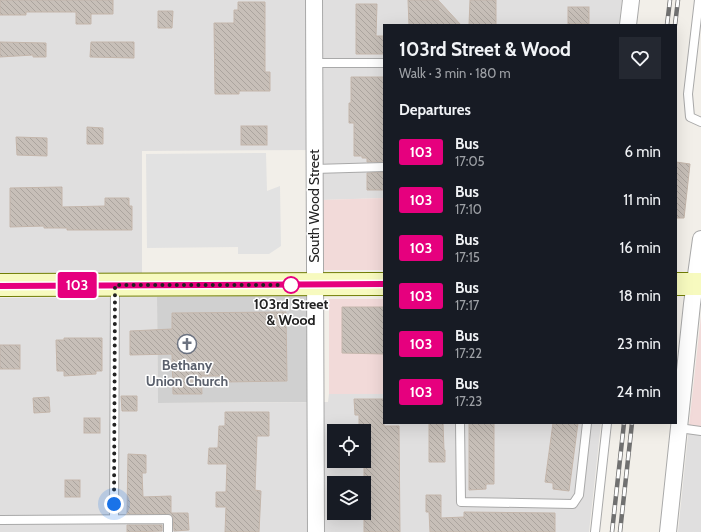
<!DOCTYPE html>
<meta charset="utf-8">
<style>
:root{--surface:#171b24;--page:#242831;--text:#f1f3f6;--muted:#9ea1a6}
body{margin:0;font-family:Cabin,sans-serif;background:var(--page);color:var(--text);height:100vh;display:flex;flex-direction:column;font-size:15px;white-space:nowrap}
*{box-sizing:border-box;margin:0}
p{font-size:13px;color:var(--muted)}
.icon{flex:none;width:22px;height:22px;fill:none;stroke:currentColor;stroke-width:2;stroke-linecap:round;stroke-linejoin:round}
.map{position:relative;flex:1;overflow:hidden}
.details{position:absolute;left:383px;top:24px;width:294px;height:400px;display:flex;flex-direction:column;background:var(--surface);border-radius:0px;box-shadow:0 4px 16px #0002}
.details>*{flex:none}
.badge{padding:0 8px;border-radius:3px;font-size:14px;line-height:26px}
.fabs{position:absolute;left:327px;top:424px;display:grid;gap:8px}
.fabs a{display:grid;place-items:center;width:44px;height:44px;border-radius:0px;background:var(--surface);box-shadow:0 4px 16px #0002;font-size:20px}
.you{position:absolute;width:20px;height:20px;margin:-10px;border:3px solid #fff;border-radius:50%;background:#1a73e8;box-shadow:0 0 0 6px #1a73e833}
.map>.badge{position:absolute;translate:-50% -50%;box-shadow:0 0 0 2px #fff}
h2{padding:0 16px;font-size:15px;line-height:36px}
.round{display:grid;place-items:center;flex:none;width:42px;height:42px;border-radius:0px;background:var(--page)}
.overview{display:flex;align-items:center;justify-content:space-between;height:68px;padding:0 16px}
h1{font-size:19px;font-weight:800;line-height:30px}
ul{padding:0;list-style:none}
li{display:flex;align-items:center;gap:12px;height:48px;padding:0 16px}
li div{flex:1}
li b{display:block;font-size:15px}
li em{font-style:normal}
li .badge{min-width:44px;font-weight:700;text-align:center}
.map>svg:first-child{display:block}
</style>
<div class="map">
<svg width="701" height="532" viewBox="0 0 701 532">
<defs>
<pattern id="building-back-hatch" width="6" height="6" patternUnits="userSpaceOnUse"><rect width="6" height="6" fill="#c7bfb8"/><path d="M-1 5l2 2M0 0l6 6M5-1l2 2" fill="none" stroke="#aba49e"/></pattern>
</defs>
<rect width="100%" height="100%" fill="#f2efe9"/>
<!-- residential -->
<g fill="#e0dfdf" fill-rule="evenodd">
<path d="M0,0H622L619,25H384V198L322,200L321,150L142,151V274H0Z"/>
<path d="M157,297L158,403L328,402L329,394H384V423H601L589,532H0V298ZM334,431H364V461H334ZM334,483H364V513H334Z"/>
<path d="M689,426L701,427V532H678Z"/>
</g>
<!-- commercial -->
<g fill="#f2dad9">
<path d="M384,198V270H322V200Z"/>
<rect x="329" y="299" width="55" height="95"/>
<path d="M701,316V427L689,426Z"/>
</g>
<!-- religious -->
<path fill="#d0d0d0" d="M307,295V402L158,403L157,297Z"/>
<!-- parking -->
<path fill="#e2e2e2" d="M266,153L267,191L280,186L281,246L269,254H238V247L147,248L146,154Z"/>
<!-- building -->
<g fill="url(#building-back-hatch)" stroke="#c4b6ab">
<path d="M0,0H113V14H91V24H76V12H26V15H0Z"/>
<path d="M408,0H438L461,25H409Z"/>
<path d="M470,0H496V25H469Z"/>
<path d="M238,2H265V72H270V91H239V94H215L214,23H234V10H238Z"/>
<path d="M356,4H377L376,36H384V54H356Z"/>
<rect x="568" y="7" width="21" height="17"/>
<path d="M158,11H173L172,28H158Z"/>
<path d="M0,42L46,43V57H33V55L0,57Z"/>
<path d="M91,42H134V58L90,57Z"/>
<path d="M351,77H384V162H367V158H362V156H354V123H349V103H351Z"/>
<rect x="241" y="126" width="26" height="19"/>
<path d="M87,127L103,128V144H87Z"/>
<path d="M16,137L47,138V156L17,155Z"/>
<path d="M676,162L690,164L684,218H676Z"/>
<path d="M384,172V190H367V173Z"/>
<path d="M62,187V207L105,206V198H129V206H132V230H67V228H44V226L10,227V188Z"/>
<path d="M342,307H384V354L342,353Z"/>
<path d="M286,312L287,381L225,382V376H201L202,394H173L172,354L130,355V331L172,329V313Z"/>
<path d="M64,338H102V371H96V374L64,376V371H57L56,340H64Z"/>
<rect x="0" y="345" width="20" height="24"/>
<path d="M121,396H137V411H122Z"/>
<path d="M49,397L50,412L34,413L33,398Z"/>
<path d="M354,399H384V426H399L400,532H364V431H359V415H355Z"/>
<path d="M225,412H269V436H257L255,490L261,491L259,532H225L226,507H216V492H226L227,464H208L209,448H218L219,426H225Z"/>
<rect x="84" y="418" width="16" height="15"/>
<path d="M429,423H443L444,450H445V462H429Z"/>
<path d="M469,423H494V484H486V489L469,490Z"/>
<path d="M553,423H578L569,491L553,489V483L545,482Z"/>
<path d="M128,454L146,455V473H142L143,497L171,496V513H188L189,530L174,531L173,517L168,514H127Z"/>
<rect x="65" y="480" width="15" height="17"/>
<path d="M426,495H441V518L464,517V512L555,513V532H430L429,512H426Z"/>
<path d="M127,525H162V531L127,532Z"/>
</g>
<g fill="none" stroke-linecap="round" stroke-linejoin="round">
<defs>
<g id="lane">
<path d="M699,0L688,94L690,117L701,122"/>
<path d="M314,63H384"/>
<path d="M314,169L384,167"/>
<path d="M460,423L461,502L573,504L579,495L587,423"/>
<path d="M679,428L701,431"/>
<path d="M114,519L115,286"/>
<path d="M0,520L168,519V532"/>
<path d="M595,532L607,423"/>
</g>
<g id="street">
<path d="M314,0L316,532"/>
<path d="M628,25L631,0"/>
<path d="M668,532L692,304L701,239"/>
</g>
<g id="secondary">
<path d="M676,284H701"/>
<path d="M0,285L384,284"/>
</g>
</defs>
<!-- lane casing -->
<use href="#lane" stroke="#a9a9a9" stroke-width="10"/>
<!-- street casing -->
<use href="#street" stroke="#a9a9a9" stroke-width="18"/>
<!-- secondary casing -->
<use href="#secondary" stroke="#707d05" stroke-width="24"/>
<!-- lane -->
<use href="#lane" stroke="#fff" stroke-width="8"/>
<!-- street -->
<use href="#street" stroke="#fff" stroke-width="16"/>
<!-- secondary -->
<use href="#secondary" stroke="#f7fabf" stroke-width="22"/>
<defs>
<g id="rail">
<path d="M667,25L670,0"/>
<path d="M675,25L678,0"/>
<path d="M612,532L624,423"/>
<path d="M620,532L632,423"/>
</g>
</defs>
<!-- rail casing -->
<use href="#rail" stroke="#707070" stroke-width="4.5"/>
<!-- rail -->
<use href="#rail" stroke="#fff" stroke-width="3" stroke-dasharray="9" stroke-linecap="butt"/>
</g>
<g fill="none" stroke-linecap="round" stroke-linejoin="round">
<defs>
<path id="line" d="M0,286L384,284"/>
</defs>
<!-- line casing -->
<use href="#line" stroke="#fff" stroke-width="9"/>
<!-- line -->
<use href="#line" stroke="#e6007e" stroke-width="6"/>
<!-- walk -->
<path stroke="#222" stroke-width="4" stroke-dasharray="0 7.2" d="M114,504L115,285H295H291"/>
</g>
<!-- icons -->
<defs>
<symbol id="church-ring" viewBox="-11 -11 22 22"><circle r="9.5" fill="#fff" stroke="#6b7280" stroke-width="1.5"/><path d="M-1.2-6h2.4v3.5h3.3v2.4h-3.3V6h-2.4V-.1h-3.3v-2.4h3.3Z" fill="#6b7280"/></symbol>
</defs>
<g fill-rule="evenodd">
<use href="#church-ring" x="176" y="333" width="22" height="22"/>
</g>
<!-- markers -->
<circle fill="#fff" stroke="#e6007e" stroke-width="2" cx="291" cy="285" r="8"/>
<g text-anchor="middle" stroke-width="3" stroke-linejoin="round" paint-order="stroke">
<!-- street labels -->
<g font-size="14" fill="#222" stroke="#fff">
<text transform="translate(314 206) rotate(-90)" y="5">South Wood Street</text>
</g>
<!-- stop labels -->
<g font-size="14" font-weight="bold" fill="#222" stroke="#fff">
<text x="291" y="309">103rd Street<tspan x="291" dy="16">&amp; Wood</tspan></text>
</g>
<!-- worship labels -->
<g font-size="14" font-weight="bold" fill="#5b616d" stroke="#fff">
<text x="187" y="370">Bethany<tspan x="187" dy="16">Union Church</tspan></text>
</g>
</g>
</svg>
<div class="fabs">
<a><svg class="icon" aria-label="locate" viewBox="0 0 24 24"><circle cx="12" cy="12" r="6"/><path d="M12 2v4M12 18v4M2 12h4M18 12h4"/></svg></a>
<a><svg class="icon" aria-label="layers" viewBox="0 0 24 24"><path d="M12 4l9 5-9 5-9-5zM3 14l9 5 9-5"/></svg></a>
</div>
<div class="you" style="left:114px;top:504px"></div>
<b class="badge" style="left:77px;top:285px;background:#e6007e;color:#fff">103</b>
<section class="details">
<div class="overview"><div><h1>103rd Street &amp; Wood</h1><p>Walk · 3 min · 180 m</p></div><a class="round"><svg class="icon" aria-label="heart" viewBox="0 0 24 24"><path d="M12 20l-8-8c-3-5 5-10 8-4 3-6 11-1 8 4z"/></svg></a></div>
<h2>Departures</h2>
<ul>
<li><span class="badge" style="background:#e6007e;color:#fff">103</span><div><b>Bus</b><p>17:05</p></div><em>6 min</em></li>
<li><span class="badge" style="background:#e6007e;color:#fff">103</span><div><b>Bus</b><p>17:10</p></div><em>11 min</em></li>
<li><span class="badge" style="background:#e6007e;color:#fff">103</span><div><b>Bus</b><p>17:15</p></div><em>16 min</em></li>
<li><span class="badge" style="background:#e6007e;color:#fff">103</span><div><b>Bus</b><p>17:17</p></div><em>18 min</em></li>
<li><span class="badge" style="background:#e6007e;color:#fff">103</span><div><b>Bus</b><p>17:22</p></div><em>23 min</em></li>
<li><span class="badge" style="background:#e6007e;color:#fff">103</span><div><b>Bus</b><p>17:23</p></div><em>24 min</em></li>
</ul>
</section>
</div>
